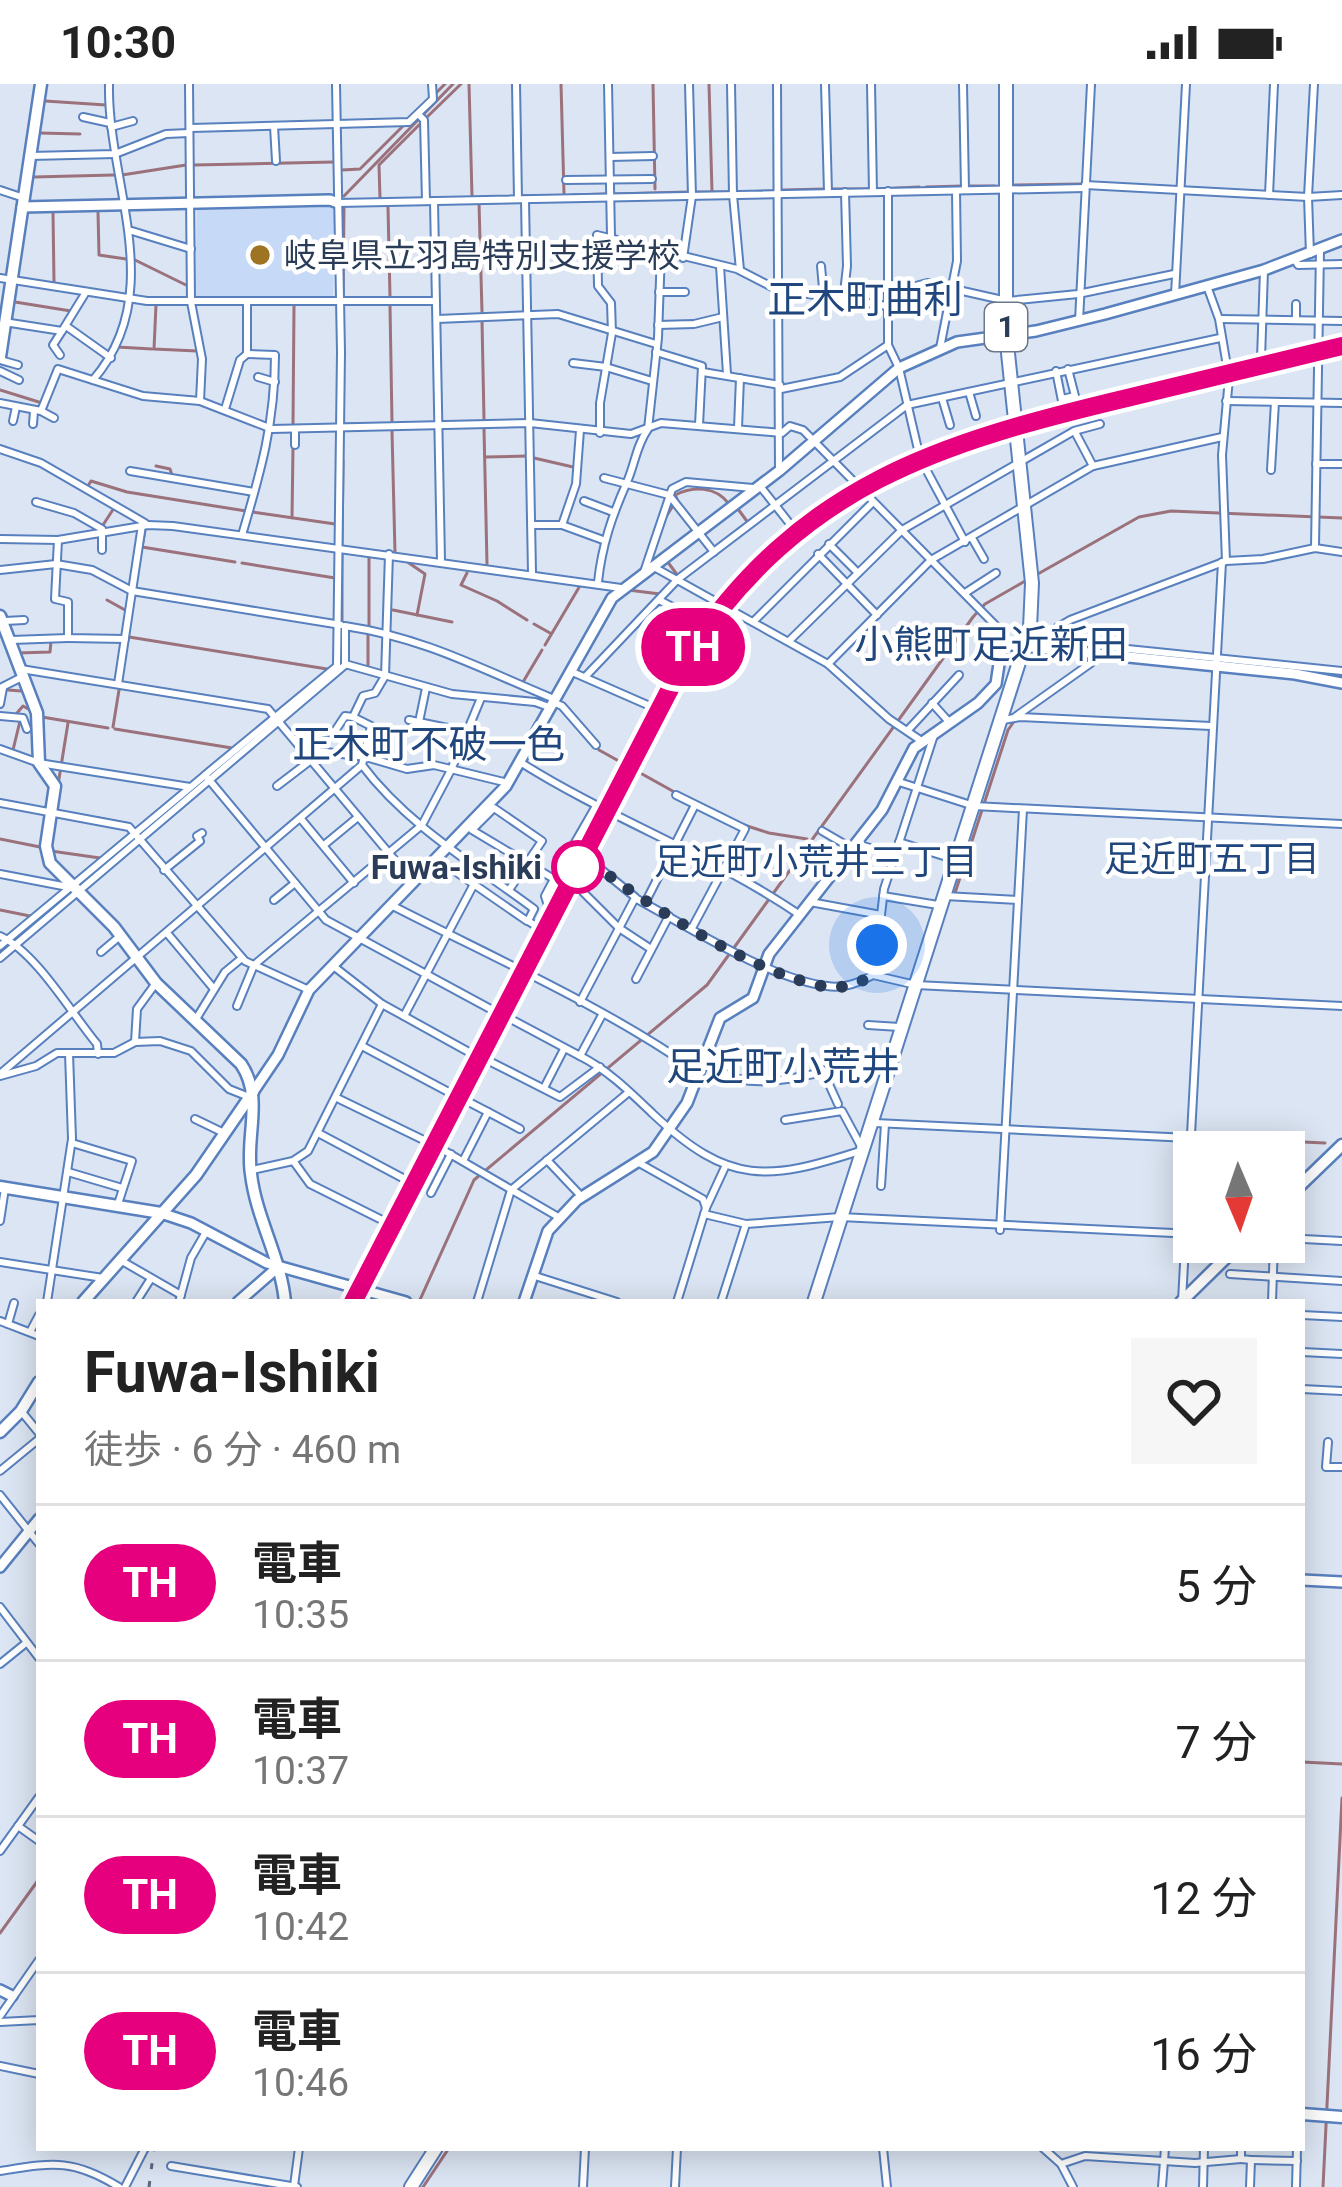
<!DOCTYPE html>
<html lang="ja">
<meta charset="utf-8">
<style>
:root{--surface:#fff;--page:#f6f6f6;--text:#222;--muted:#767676;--line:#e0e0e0}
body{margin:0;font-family:Roboto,"Noto Sans JP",sans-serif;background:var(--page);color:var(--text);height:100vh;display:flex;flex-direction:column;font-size:45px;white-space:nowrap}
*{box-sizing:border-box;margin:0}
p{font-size:39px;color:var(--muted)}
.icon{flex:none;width:66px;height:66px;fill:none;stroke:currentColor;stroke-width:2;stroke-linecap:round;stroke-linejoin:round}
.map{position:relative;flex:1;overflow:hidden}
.details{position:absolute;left:36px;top:1215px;width:1269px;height:852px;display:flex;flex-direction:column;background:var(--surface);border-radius:0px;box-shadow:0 6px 30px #0003}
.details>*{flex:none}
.badge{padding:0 24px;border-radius:39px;font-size:42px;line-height:78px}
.needle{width:78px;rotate:178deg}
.controls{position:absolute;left:1173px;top:1047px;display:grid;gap:24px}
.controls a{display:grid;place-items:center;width:132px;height:132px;border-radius:0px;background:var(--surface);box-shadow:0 6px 30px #0003;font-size:60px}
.you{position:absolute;width:60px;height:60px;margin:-30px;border:9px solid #fff;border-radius:50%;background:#1a73e8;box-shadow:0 0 0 18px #1a73e833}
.map>.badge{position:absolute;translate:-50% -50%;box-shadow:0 0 0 6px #fff}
.round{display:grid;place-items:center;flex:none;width:126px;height:126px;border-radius:0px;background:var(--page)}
.overview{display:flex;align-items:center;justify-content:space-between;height:204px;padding:0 48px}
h1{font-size:57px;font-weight:700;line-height:90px}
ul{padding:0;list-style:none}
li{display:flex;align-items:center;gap:36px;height:156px;padding:0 48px;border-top:3px solid var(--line)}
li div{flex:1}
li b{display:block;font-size:45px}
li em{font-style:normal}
li .badge{min-width:132px;font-weight:700;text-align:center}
.status{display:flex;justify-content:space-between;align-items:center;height:84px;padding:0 60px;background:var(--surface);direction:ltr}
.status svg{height:33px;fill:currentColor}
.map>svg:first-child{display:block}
</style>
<div class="status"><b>10:30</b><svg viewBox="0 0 49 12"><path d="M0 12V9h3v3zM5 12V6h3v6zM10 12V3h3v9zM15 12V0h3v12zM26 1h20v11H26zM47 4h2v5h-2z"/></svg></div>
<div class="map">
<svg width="1342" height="2103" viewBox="0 0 1342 2103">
<rect width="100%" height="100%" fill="#dce5f3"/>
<!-- built -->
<path fill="#c6daf7" d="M334,123L333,214L195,213L197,126Z"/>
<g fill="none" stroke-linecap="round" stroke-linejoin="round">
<!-- stream -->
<g stroke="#9b727b" stroke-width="3">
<path d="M469,0L472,112"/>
<path d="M561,0L564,110"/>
<path d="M653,0L655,105"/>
<path d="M709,0L712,108"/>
<path d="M1094,3V0"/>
<path d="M436,9L445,0"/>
<path d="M45,17L106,21"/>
<path d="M427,33L461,0"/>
<path d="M40,49L80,50"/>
<path d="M194,81L333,78"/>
<path d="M342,86L360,85L404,41"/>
<path d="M122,91L186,81"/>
<path d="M34,93L114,91"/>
<path d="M1015,101L1081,100"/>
<path d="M969,102H995"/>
<path d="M926,103L962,102"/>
<path d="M832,105H871"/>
<path d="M878,105L919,103"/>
<path d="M783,106L825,105"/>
<path d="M695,108H729"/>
<path d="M737,108L776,107"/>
<path d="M614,110L688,108"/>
<path d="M572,111L606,110"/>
<path d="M344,112L453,0"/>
<path d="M523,112H551"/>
<path d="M380,114L379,81L421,39"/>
<path d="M479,119L482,228"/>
<path d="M388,123L390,213"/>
<path d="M98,128L99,171L126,175"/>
<path d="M53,129L54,198"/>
<path d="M135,176L188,202"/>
<path d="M343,214L344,123"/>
<path d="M15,218L71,227"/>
<path d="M156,221L154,265L197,267"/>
<path d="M390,222L392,338"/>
<path d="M482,237L484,335"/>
<path d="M99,293L117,263L152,265"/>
<path d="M0,306L42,319"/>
<path d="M293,340L294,222"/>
<path d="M344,340H364"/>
<path d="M484,345L487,480"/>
<path d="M392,347L395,469"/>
<path d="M486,373L528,372"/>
<path d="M534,374L573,383"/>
<path d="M156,382L170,385L172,391"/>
<path d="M88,402L91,397L127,408L246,427"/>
<path d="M677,415L675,411C693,402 716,402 729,420"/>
<path d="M738,425L749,440"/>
<path d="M253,428L335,440"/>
<path d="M292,434L293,363"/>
<path d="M664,436L674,420"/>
<path d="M103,441L114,424"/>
<path d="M342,460L343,377"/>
<path d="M142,463L146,441"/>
<path d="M140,473L142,463L235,478"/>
<path d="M406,477L425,490L417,531"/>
<path d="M667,477L678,492"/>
<path d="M242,479L335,494"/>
<path d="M467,489L461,501L497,517L527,536"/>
<path d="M1036,491L1139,433L1171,427L1342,434"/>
<path d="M628,506L660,510"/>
<path d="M107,516L125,526"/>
<path d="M393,526L452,538"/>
<path d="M342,536V468"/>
<path d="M534,540L550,549"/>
<path d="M369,542V473"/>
<path d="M368,550V582"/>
<path d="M129,553L327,585"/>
<path d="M545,561L581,500"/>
<path d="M17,569L50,568L51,557"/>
<path d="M338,584L341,544"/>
<path d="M523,598L542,566"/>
<path d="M8,606L21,607"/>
<path d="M17,629L23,622L32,627"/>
<path d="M42,633L108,644"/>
<path d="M570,635L592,661"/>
<path d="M113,643L119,606"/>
<path d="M115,645L232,664"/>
<path d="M13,666L20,637"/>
<path d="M599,666L678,710"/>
<path d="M58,701L68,639"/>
<path d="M98,734L130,740"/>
<path d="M741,740L769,749L807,755"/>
<path d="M141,750L161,733"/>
<path d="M0,755L40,763"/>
<path d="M51,767L100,774"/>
<path d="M80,801L136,754"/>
<path d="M955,809L1008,646L1015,636"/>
<path d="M0,826L30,832"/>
<path d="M15,855L72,808"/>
<path d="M0,868L8,861"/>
<path d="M1195,1053L1325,1059"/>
<path d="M1284,1157L1342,1160"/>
<path d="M419,1218L474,1096L707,901L973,533L985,520L1027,496"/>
<path d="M1302,1678L1342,1680"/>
<path d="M0,1849L39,1795"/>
<path d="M423,2103L449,2064"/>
<path d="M1323,2103L1342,1714"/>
</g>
<defs>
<g id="minor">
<path d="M189,0L191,218L202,275L200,317"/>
<path d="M336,0L341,268L337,582L205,691L326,836L496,928"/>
<path d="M516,0L518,115"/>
<path d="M608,0L611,152"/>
<path d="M731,0L733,111L740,186"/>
<path d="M777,0L779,386"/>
<path d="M825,0L828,108"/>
<path d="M871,0L873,108"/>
<path d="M963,0L965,105"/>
<path d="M418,30L424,36L426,117"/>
<path d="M83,33L110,39"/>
<path d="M274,42L276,77"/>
<path d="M111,43L133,37"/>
<path d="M191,44L409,38L433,15L432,0"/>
<path d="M30,72L115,70L166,50L189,49"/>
<path d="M610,73L653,72"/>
<path d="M566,96L652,95"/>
<path d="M1085,101L1308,113L1342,111"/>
<path d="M0,106L24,114"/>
<path d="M888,107V261L899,284L920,374L965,458"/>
<path d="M1269,111L1274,0"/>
<path d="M525,116L532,489"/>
<path d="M434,117L441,477"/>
<path d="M338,119L1085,104"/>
<path d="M132,147L191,165"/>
<path d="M1310,170L1308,113L1314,0"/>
<path d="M683,174L692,112L689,0"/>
<path d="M1295,176L1298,181L1342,180"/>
<path d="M720,182L727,290"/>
<path d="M821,182L824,215"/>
<path d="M0,194L147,217H435"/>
<path d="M891,200L908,204L927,199L1007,217L1078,210L1174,190"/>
<path d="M1207,202L1219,235L1229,294L1222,371L1226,477"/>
<path d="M659,208H685"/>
<path d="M1175,211L1186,0"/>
<path d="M843,218L847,182L845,108"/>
<path d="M1296,220V236"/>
<path d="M437,235L558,230L656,260"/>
<path d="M1220,235L1342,237"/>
<path d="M1079,237L1091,0"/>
<path d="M4,238L62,247L86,208"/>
<path d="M658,241L694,240L723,233"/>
<path d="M66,242L111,274"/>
<path d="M940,264L957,177L956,107"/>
<path d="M656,268L702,282L699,341"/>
<path d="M60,271L53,261L62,247"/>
<path d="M1261,275L1264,186"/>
<path d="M0,276L18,281"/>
<path d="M573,279L606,283L652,297"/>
<path d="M0,287L19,296"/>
<path d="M1056,287L1064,327"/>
<path d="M703,288L780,301"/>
<path d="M258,293L275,298"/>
<path d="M93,296C169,208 107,100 109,0"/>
<path d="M781,305L840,293L888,261"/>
<path d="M969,308L976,332"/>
<path d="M942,314L950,341"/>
<path d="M1062,315L1075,312L1068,285"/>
<path d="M1226,317L1342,319"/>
<path d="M0,319L41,327L58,285L143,312L200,317L272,345L530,339L631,350L661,339L782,349L790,342L803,346L1002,548V560"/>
<path d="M225,325L240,276L247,270V218"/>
<path d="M41,327L54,334"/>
<path d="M13,337L16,323"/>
<path d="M33,340L34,327"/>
<path d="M738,344L740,294"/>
<path d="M295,345V361"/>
<path d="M1075,348L1093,382"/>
<path d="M600,349V319L612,249L611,219L598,202L597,151L737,185L776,205L887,222"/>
<path d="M0,365L41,379L145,439"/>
<path d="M1316,380H1342"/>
<path d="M1271,386L1275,318"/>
<path d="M130,387L254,408"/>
<path d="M604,394L669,411L714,468"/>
<path d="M760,402L794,445"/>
<path d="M584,417L613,428"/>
<path d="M36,418L74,429L102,445"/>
<path d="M533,441H562L603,456"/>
<path d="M562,441L576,400L580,346"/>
<path d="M242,451C261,387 275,338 275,271L247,270"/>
<path d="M972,454L984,475"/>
<path d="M0,455L58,456L148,441L173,442L621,504"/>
<path d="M58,456L55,515L68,518V554L125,555"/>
<path d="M829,460L858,489"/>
<path d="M1315,463L1320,167"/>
<path d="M102,466V448"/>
<path d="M818,470L877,531"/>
<path d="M652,482L828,580L889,635L923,658"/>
<path d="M0,486L56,480L92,486L132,507L341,541"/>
<path d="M644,488L672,405L686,398L753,404"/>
<path d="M598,498C602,461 612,432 627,398C635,380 636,362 648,345L658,254L661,166"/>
<path d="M965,509L996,489"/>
<path d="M659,516L703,539L718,519"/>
<path d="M5,537L24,536"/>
<path d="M753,538L873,418"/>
<path d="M11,556L68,554"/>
<path d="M789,557L902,446L1074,347L1100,340"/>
<path d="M1029,560L1070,536L1226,477L1263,475L1315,464L1342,468"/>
<path d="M1108,563L1342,587"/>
<path d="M828,580L931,476L1093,382L1222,353"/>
<path d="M21,585L268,625L414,799"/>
<path d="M570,587L659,626"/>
<path d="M585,593L678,495L907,321L1220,254"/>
<path d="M118,600L142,441"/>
<path d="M0,604L22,593"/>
<path d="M553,618L562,622L596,661"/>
<path d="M932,619L950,639"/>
<path d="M0,620L3,604"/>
<path d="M549,623L535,618L452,610L345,580V542C425,554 481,585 554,615"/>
<path d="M0,632L23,634L27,645"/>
<path d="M1015,633L1091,579L1097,570"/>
<path d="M409,636L467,648"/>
<path d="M1003,636L1020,633L1211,642"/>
<path d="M419,638L426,604"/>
<path d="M908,646L959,591"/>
<path d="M294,655L335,647L345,632L353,633L363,612L375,609L385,592L389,470"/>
<path d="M0,665L39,679L190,703"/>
<path d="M302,665L366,673L407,685L434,681L508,699"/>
<path d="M520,678C610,735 712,771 800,831"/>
<path d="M362,681C407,741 475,781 534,825L528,837L541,845L550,828L545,812L554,795L472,746L494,724L542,757L509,806"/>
<path d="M899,698L974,722L1342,740"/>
<path d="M277,702L311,676"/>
<path d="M676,711L745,745L692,844"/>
<path d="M0,719L129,743L245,877L309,906"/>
<path d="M301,735L354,799"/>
<path d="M822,747L853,765"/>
<path d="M899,758L953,775"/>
<path d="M856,760L895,771"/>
<path d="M324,761L358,733"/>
<path d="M436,774L527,837"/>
<path d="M587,774L635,813"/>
<path d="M164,786L200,757L197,752L202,749"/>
<path d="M0,790L68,803"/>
<path d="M554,795L596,722"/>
<path d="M574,799L594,759"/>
<path d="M883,812L938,821"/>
<path d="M945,812L1018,816"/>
<path d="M274,816L295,799"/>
<path d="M810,818L881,831L873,891"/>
<path d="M645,819L695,721"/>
<path d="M391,821C494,874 604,922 698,988"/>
<path d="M881,831L884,805L934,651"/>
<path d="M167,849L214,905"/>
<path d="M0,852C36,868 71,929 97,960L98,970"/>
<path d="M0,862L204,692"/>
<path d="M101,868L120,852"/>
<path d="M0,874L345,581"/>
<path d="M332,881L382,920L476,972L541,845"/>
<path d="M636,895L669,832"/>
<path d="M580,918L635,814C687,842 769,895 827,902C844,905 859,899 873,891L916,901L1342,922"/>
<path d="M237,922L254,881L422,741L451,686L481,614"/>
<path d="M404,932L474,800"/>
<path d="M505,932L580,972L602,931"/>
<path d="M196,935L225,888L242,874"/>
<path d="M868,941L899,943"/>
<path d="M135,958L137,925L156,899"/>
<path d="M362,962L456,1012"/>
<path d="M580,972C608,986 630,1008 653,1030C730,1102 767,1097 863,1066L842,1027L785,1036"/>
<path d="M483,974L574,799L619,844L651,865"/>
<path d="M704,979C715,984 728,992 739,995C783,1005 845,978 891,976"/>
<path d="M822,985L838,1020"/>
<path d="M0,990L362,681L371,642L353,633"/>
<path d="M0,992L36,982L57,969H114L135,958L160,957L191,967L229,1005L249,1013"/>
<path d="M544,1004L564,965"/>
<path d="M337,1014L438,1063L560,1134"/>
<path d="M463,1015L488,1028L463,1077"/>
<path d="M488,1028L520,1045"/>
<path d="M195,1035L224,1049"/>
<path d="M875,1039L1189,1054"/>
<path d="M320,1050L412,1099"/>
<path d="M72,1059L132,1077L118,1120"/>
<path d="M547,1076L581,1112"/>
<path d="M294,1078L310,1100L390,1140"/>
<path d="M639,1079L703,1115L706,1124"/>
<path d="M252,1086L293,1077L308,1067L382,920"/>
<path d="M68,1088L122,1104"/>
<path d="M881,1102L885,1040"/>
<path d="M431,1109L451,1070"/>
<path d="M704,1130L746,1140L840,1133L1194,1150"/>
<path d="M0,1137L5,1104"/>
<path d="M1000,1146L1023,725"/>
<path d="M1284,1154L1342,1157"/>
<path d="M122,1177L181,1211"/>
<path d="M0,1178L103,1194"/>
<path d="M1230,1190L1342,1197"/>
<path d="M535,1192L617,1218"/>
<path d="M1182,1217L1222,478"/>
<path d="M47,1218L72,1055L69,969"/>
<path d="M136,1218L150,1196"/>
<path d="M179,1218L191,1174L206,1148"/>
<path d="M349,1218L476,972"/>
<path d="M357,1218L483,974L560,1013L600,983"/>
<path d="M477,1218L511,1106L629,1008"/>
<path d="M677,1218L706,1124L725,1083"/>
<path d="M721,1218L746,1140"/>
<path d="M1272,1218L1274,1158"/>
<path d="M1302,1231L1342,1233"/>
<path d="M0,1237L39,1252"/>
<path d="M8,1240L14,1219"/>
<path d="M30,1248L39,1231"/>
<path d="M1302,1268L1342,1270"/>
<path d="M1302,1305L1342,1307"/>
<path d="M21,1327L39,1349"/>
<path d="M1328,1358L1326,1383H1342"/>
<path d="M0,1387L39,1355"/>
<path d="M0,1411L39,1460"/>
<path d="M0,1523L39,1574"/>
<path d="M0,1580L26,1559"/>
<path d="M18,1742L39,1757"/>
<path d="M0,1767L39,1713"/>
<path d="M0,1932L39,1876"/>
<path d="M0,1938L39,1936"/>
<path d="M0,1982L39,1990"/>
<path d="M883,2064L887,2103"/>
<path d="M1043,2064L1061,2080L1073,2103"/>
<path d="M1241,2064V2075L1251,2076L1250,2103"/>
<path d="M1252,2076L1297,2077"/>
<path d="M1061,2080L1085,2072L1195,2079L1241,2075"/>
<path d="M171,2082L297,2103"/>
<path d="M0,2087C52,2079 72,2074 119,2103"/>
<path d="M294,2102L299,2064"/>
<path d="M125,2103L145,2064"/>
<path d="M583,2103L585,2064"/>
<path d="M675,2103L677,2064"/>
<path d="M1162,2103L1165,2064"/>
<path d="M1203,2103L1204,2064"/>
<path d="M1296,2103L1297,2064"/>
</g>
<g id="tertiary">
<path d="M22,123L330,116L338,119"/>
<path d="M253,1008L278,971L309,906L506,702L612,514L779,387L899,284L957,258L1036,247L1105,230L1264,186L1342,156"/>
<path d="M161,1129L191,1139L267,1179L406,1218"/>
<path d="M238,1218L278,1183"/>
<path d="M524,1218L548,1147L577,1116L653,1068L687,1019L720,934L753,914L769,870L882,726L914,664L978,619L996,600L1002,560L1295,590L1342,599"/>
<path d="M0,1483L39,1435"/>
<path d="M1302,1496L1342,1498"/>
<path d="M0,1906L12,1912"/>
</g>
<g id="secondary">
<path d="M0,273L41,0"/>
<path d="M0,532L37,629L39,679L55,702L46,762L50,779L114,843L156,899L241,980C264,1014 245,1052 251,1090C256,1134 281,1174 285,1218"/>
<path d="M0,1103L161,1129"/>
<path d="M1284,1117L1342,1061"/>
<path d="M83,1218L196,1091L253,1008"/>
<path d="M1181,1218L1242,1158"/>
<path d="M0,1348L21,1327L39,1298"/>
<path d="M1302,2030L1342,2033"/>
</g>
<g id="primary">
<path d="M814,1218L1030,544L1032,499L1006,250V0"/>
<path d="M411,2103L436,2064"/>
</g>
</defs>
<!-- minor casing -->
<use href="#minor" stroke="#5880be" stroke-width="10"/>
<!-- tertiary casing -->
<use href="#tertiary" stroke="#5880be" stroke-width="14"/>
<!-- secondary casing -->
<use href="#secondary" stroke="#5880be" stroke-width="15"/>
<!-- primary casing -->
<use href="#primary" stroke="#5880be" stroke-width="16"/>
<!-- minor -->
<use href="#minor" stroke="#fff" stroke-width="6"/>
<!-- tertiary -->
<use href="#tertiary" stroke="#fff" stroke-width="9"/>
<!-- secondary -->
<use href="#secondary" stroke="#fff" stroke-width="10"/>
<!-- primary -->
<use href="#primary" stroke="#fff" stroke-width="12"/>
<!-- rail -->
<g stroke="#596981" stroke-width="3" stroke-dasharray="6 12" stroke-linecap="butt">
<path d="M353,1218L688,570C803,398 937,359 1127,314C1199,297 1270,279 1342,262"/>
<path d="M149,2103L154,2064"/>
</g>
</g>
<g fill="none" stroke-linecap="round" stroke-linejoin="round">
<defs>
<path id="line" d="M353,1218L688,570C802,400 938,359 1127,314C1199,297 1270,279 1342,262"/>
</defs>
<!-- line casing -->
<use href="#line" stroke="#fff" stroke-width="27"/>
<!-- line -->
<use href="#line" stroke="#e6007e" stroke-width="18"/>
<!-- walk -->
<path stroke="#2a3c57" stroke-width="12" stroke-dasharray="0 21.6" d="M578,783L586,774C639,817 761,894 828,903C844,905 860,899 873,891L877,861"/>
</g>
<!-- markers -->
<circle fill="#9e7322" stroke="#fff" stroke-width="4.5" cx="260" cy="171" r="12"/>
<circle fill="#fff" stroke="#e6007e" stroke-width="6" cx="578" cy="783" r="24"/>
<g text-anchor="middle" stroke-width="9" stroke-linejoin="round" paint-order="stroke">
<!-- shield labels -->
<rect fill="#fff" stroke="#6a7689" stroke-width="3" x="985" y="219" width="42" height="48" rx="9"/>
<g font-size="30" font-weight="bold" fill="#2a3c57">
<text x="1006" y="253">1</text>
</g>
<!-- poi labels -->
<g font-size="33" fill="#2a3c57" stroke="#fff" text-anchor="start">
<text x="284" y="183">岐阜県立羽島特別支援学校</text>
</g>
<!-- stop labels -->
<g font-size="33" font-weight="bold" fill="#2a3c57" stroke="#fff" text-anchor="end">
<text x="542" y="795">Fuwa-Ishiki</text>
</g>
<!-- neighbourhood labels -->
<g font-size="36" fill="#20467e" stroke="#fff">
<text x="1212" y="787">足近町五丁目</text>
<text x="816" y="790">足近町小荒井三丁目</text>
</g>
<!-- quarter labels -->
<g font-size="39" fill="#20467e" stroke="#fff">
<text x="865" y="229">正木町曲利</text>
<text x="991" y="574">小熊町足近新田</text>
<text x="429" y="674">正木町不破一色</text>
<text x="783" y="996">足近町小荒井</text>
</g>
</g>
</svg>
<div class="controls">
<a><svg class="needle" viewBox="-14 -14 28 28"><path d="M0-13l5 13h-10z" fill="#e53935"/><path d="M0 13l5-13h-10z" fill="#767676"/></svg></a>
</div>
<div class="you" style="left:877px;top:861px"></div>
<b class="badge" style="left:693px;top:563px;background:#e6007e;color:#fff">TH</b>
<section class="details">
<div class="overview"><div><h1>Fuwa-Ishiki</h1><p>徒歩 · 6 分 · 460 m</p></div><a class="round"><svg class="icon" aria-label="heart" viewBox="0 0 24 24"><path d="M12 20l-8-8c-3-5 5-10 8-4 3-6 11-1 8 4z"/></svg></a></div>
<ul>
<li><span class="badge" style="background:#e6007e;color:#fff">TH</span><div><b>電車</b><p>10:35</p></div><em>5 分</em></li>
<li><span class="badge" style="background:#e6007e;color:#fff">TH</span><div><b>電車</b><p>10:37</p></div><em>7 分</em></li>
<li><span class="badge" style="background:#e6007e;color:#fff">TH</span><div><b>電車</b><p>10:42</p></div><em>12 分</em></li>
<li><span class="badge" style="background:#e6007e;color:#fff">TH</span><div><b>電車</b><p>10:46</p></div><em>16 分</em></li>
</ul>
</section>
</div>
